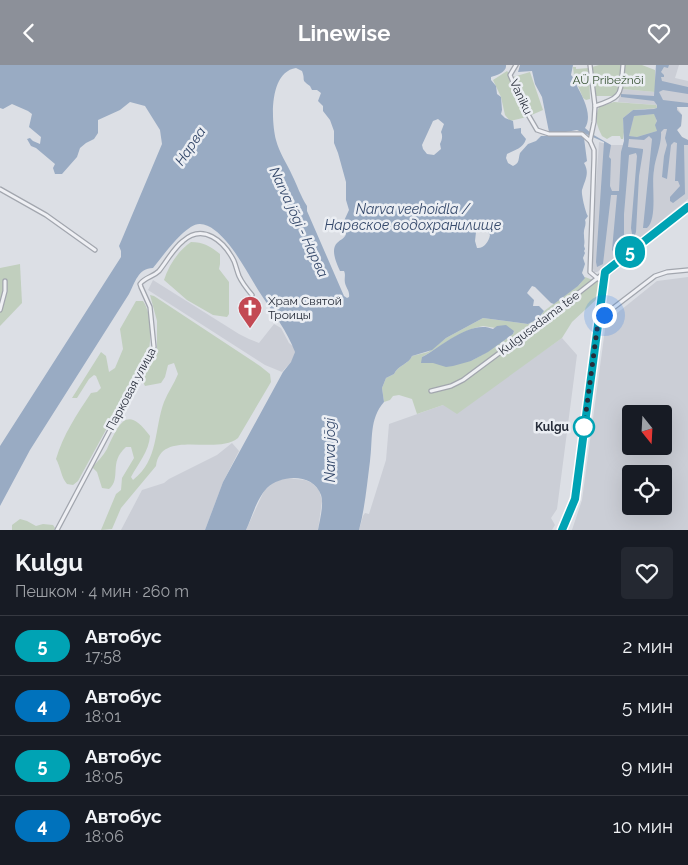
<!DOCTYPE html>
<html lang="ru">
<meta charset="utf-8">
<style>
:root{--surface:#171b24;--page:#242831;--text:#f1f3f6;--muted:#9ea1a6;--line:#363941;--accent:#8c9099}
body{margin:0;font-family:Raleway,sans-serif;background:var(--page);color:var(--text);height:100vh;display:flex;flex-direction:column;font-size:19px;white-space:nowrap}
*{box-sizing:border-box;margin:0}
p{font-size:16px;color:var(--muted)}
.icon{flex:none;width:28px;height:28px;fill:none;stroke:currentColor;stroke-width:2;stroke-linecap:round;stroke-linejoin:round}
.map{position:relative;height:465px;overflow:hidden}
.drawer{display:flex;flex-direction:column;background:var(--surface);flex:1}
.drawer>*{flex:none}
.badge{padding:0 10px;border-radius:16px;font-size:18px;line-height:32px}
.needle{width:32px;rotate:162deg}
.fabs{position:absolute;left:622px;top:340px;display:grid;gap:10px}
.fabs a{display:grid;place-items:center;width:50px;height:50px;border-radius:5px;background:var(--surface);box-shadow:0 5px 20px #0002;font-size:25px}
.you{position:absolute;width:25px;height:25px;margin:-12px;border:4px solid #fff;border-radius:50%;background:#1a73e8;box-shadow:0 0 0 8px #1a73e833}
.map>.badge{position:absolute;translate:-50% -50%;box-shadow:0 0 0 2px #fff}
.round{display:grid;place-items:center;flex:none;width:52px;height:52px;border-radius:5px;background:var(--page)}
.headline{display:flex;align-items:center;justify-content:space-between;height:85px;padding:0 15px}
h1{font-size:24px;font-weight:700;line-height:38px}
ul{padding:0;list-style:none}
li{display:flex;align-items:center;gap:15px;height:60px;padding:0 15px;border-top:1px solid var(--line)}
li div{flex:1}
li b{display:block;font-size:19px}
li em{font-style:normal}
li .badge{min-width:55px;font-weight:700;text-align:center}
header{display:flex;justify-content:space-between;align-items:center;height:65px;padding:0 15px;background:var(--accent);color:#fff;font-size:22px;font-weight:700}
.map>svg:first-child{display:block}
</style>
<header><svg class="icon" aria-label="back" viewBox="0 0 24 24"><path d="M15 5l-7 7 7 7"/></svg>Linewise<svg class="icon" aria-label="heart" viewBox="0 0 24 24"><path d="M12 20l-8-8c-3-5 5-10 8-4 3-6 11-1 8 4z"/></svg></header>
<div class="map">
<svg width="688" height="465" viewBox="0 0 688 465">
<rect width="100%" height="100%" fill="#dcdfe5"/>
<!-- built -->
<g fill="#cbced6" fill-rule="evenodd">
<path d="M656,0H679L675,13L688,16V42L678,41L677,42L682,50L681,61L677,65L682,72L688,75V134L662,155L653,165L597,207H594L591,197L599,77L611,80H623L624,76V55L656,40L618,37L622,24L655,27Z"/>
<path d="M688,212V465H572L582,435L606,257L657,216ZM631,349H664V381H631ZM631,409H664V441H631Z"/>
<path d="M153,215L239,269L249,274L259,278L274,259L281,263L289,278L294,282L295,287L292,296L282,307L265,300L148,225Z"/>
<path d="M562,273L577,290L557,444L551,453L555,460L552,465H359L363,451L365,448L369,449L386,395L389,359L443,340H446L522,301Z"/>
<path d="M232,378L239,386L223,417L205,465H121L142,425L164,418L169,414L217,390Z"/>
<path d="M286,413L305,415L312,418L319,425L322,436L318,465H246L264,426L274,417Z"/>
</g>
<!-- green -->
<g fill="#c1cfbe" fill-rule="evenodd">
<path d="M599,0H642L655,5V27L622,24L617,26L615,31H594L592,2Z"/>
<path d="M573,2H576V4L589,3L590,34L586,35L583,33L574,11Z"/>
<path d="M507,6L513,12L530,7L543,45L527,52L510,56L505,50L501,32L493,15Z"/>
<path d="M614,37L656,40L657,43L633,45L623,53L624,67L623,74H621L620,71H612L607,74L602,71C597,61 594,53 599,42Z"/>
<path d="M654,49L655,50C657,55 656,60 657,66L637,72L629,71L634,51Z"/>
<path d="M191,177C203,177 210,181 220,189V199L219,204L229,217V249L227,252L213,250L187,235L164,215C169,200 178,186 191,177Z"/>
<path d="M20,199L22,238L0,261V203Z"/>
<path d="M585,212L598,217L600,225L599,232L572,257L562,273L457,349L443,340L417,349L412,334L399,330L393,331L390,335L384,337L382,323L386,313L394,309C398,300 409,299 412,291L428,287L446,273L483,253L528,259L538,255L544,246L579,220ZM483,261L514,266L513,269C505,275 494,281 487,287L471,296L422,298V292C442,281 460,265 483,261Z"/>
<path d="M150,230L154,231L260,301L270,309L271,317L238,373C216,391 161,363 156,401L121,443L112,464L101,465L116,429L121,425L122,413L134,393L131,382H126C108,398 122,413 109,424L102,423L97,407L92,402C98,396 103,391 107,384C119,358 127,339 150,371C149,386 138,399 131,412L133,415C159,395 154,364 164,337C168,327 174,319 178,309L174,298L168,300L165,312L161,318L145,321L142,315L157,283V256Z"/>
<path d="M136,236H143C152,249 151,271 149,286L78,416L73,420L67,419C61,412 61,403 56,394C63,370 77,349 91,328L97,327L101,323L96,311L94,310L89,314L77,333H72L101,287L106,291L109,307L115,303L123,284L120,264Z"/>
<path d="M20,454L27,456L36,461L43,459L53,460L55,463L54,465H12V460Z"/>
</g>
<!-- water -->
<g fill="#99abc3" fill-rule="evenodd">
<path d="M0,0H506C507,7 497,10 491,12V15L496,21L497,29L501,32L502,45L501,49L505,53L513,56L514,64L521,63V68L526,74C523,84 514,85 507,89L506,93L508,98L513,101C520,98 518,94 520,88L528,79L536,76L541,71L578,70L584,73L587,96L584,98C590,108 585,115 582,125C581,129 586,149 588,151L585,155C587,160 583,164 584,170C584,175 585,176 584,181L585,184L584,186L585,188L583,193L585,199L582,208L585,213L578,221L554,239L551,238L535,222L532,221L527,228L534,235L533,241H539L544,246L538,254L528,259L483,253L446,273L432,285L412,291C409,299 398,300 394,309L386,313L382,323L384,337C369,354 373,375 370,396C367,419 365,443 359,465H318C320,454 324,440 321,430C314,408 281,409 267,423C257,433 252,452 246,465H205L223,417L283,307L291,297L295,287C287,266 274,249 262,231C250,213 240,192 226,176C220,169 210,159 200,159C186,158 162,192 153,203C138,203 135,218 129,229L30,385L0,441V381L121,192V186L119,181L122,174L162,79L160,65L145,41L130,37L120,45L98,55V68L94,74L86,78L80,83L77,92L62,109H55L53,103L55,99L36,83L31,81L27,74L30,73L33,76L40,79L41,72L29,62L32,49L28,46L12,39L3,44L0,43ZM296,3L302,6C306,16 300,14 310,21L312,25H317L321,28L318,36L323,41V46L330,55L334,66V78L338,88L346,117V135L349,145L343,158L346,169C344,174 341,174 337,178C330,185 337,199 340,206H344C346,210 344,213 345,218C346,223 350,226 349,232L347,233L344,231L307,146V141C301,132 297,120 292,110C287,99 279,87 276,75C271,55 269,7 296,3ZM438,54L444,59L441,67C443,71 442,75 440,79L441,84L434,90L427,89L423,84L422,80L433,56ZM487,165L490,170C489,177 483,184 477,183L475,176L476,167Z"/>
<path d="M520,0H573L571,10C575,14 575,16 577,21C583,33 593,50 585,63L592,69L611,80L609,92L611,94L610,121L612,126H619L621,87L624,76L623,53L633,45L654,44L657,43V40L654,36L621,32V29L654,31L656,0H669L668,3L664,2L661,7L664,10V12H661L662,16L688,22V29L663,25L659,27L663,35L688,38V42H677V45L682,50L681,61L677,65L682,72L688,75V80H684L685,129L673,138L670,136V132L680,121L678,116H675L677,78L674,77L671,80L667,114L662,112L664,91L667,80L665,73L667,64H664L661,67C662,79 655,93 654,105C651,120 658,153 647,163H643L652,74L649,71L644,75L629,74L628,82L643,84V86L639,111L636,167L633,175L631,163L637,91L636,88L629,90L624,149V179L622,184L614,188L612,185L617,130H611L603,199L597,202L596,197L604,77L577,65L560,68L549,67L542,32L535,19L532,6L518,7ZM654,49L657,56L655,60L657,66L637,72L629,71L634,51Z"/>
<path d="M506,260L514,266L513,269L488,287L471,296L453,301L446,302L433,298H421L422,292C441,282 471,254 493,264L497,261Z"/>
</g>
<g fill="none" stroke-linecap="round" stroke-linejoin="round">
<defs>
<g id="street">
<path d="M516,0L510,10L523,41L537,65L549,69H582L590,76"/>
<path d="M590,0L595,41L594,57L590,76L594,85V93L590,207L602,217"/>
<path d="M595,41C624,32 620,29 623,0"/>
<path d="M0,124L46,150L95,185"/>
<path d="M0,245L5,226V216"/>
<path d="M599,250H604L655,211L667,207L688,205"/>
<path d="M431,326L451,321L463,315L553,248L688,142"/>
<path d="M57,465L154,282L150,242L141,222L140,219C145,212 153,212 159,206C167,196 173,184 183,176C203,158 224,176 234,196C236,201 237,206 239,211C242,218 247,224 252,230"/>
<path d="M562,465L575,434L605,207"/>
</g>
</defs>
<!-- street casing -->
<use href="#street" stroke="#a2a6ae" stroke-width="5.5"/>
<!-- street -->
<use href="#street" stroke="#eff0f4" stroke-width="3"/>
</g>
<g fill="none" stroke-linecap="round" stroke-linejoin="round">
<defs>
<path id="line" d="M562,465L575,434L605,207L688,142"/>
</defs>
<!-- line casing -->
<use href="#line" stroke="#fff" stroke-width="11"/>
<!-- line -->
<use href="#line" stroke="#00a3b4" stroke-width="8"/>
<!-- walk -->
<path stroke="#272d3a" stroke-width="5" stroke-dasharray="0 9" d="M584,362L599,250H604"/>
</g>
<!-- icons -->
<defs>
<symbol id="church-pin" viewBox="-11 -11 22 30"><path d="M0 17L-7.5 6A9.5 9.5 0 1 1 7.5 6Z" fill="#c34953" stroke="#ebeef3"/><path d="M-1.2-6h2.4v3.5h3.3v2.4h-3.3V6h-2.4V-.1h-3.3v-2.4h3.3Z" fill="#fff"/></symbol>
</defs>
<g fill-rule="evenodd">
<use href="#church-pin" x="236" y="229" width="28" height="38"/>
</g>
<!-- markers -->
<circle fill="#fff" stroke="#00a3b4" stroke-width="2.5" cx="584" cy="362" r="10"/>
<g text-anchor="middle" stroke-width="5" stroke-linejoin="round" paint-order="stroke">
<!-- park labels -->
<g font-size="12" fill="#3a5536" stroke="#ebeef3">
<text x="608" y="19">AÜ Pribežnõi</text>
</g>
<!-- street labels -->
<g font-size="12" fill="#272d3a" stroke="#ebeef3">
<text transform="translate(521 32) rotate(65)" y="4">Vaniku</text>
<text transform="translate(539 258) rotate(-37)" y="4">Kulgusadama tee</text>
<text transform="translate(131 324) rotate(-62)" y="4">Парковая улица</text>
</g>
<!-- poi labels -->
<g font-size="12" fill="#272d3a" stroke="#ebeef3" text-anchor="start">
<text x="268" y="240">Храм Святой<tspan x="268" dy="14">Троицы</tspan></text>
</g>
<!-- stop labels -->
<g font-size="12" font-weight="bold" fill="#272d3a" stroke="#ebeef3" text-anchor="end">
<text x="569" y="366">Kulgu</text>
</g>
<!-- water labels -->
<g font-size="14" font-style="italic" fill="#35496b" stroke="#ebeef3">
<text transform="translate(190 81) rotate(-56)" y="5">Нарва</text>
<text x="413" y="149">Narva veehoidla /<tspan x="413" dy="16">Нарвское водохранилище</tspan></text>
<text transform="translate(299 157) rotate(65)" y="5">Narva jõgi - Нарва</text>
<text transform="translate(330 385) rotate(-90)" y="5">Narva jõgi</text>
</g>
</g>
</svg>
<div class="fabs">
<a><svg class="needle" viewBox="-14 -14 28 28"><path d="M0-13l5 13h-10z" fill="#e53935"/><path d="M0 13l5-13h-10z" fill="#9ea1a6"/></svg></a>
<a><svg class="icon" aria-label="locate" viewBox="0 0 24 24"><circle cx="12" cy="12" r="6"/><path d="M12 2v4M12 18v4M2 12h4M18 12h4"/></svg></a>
</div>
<div class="you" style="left:604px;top:250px"></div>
<b class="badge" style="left:630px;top:187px;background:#00a3b4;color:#fff">5</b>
</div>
<section class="drawer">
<div class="headline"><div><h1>Kulgu</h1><p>Пешком · 4 мин · 260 m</p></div><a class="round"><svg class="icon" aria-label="heart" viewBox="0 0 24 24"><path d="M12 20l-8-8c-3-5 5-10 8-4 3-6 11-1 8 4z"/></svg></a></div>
<ul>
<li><span class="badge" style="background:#00a3b4;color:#fff">5</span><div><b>Автобус</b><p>17:58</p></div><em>2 мин</em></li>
<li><span class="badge" style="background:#0072bc;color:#fff">4</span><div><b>Автобус</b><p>18:01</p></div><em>5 мин</em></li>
<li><span class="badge" style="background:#00a3b4;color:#fff">5</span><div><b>Автобус</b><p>18:05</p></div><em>9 мин</em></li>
<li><span class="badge" style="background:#0072bc;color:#fff">4</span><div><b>Автобус</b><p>18:06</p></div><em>10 мин</em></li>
</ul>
</section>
